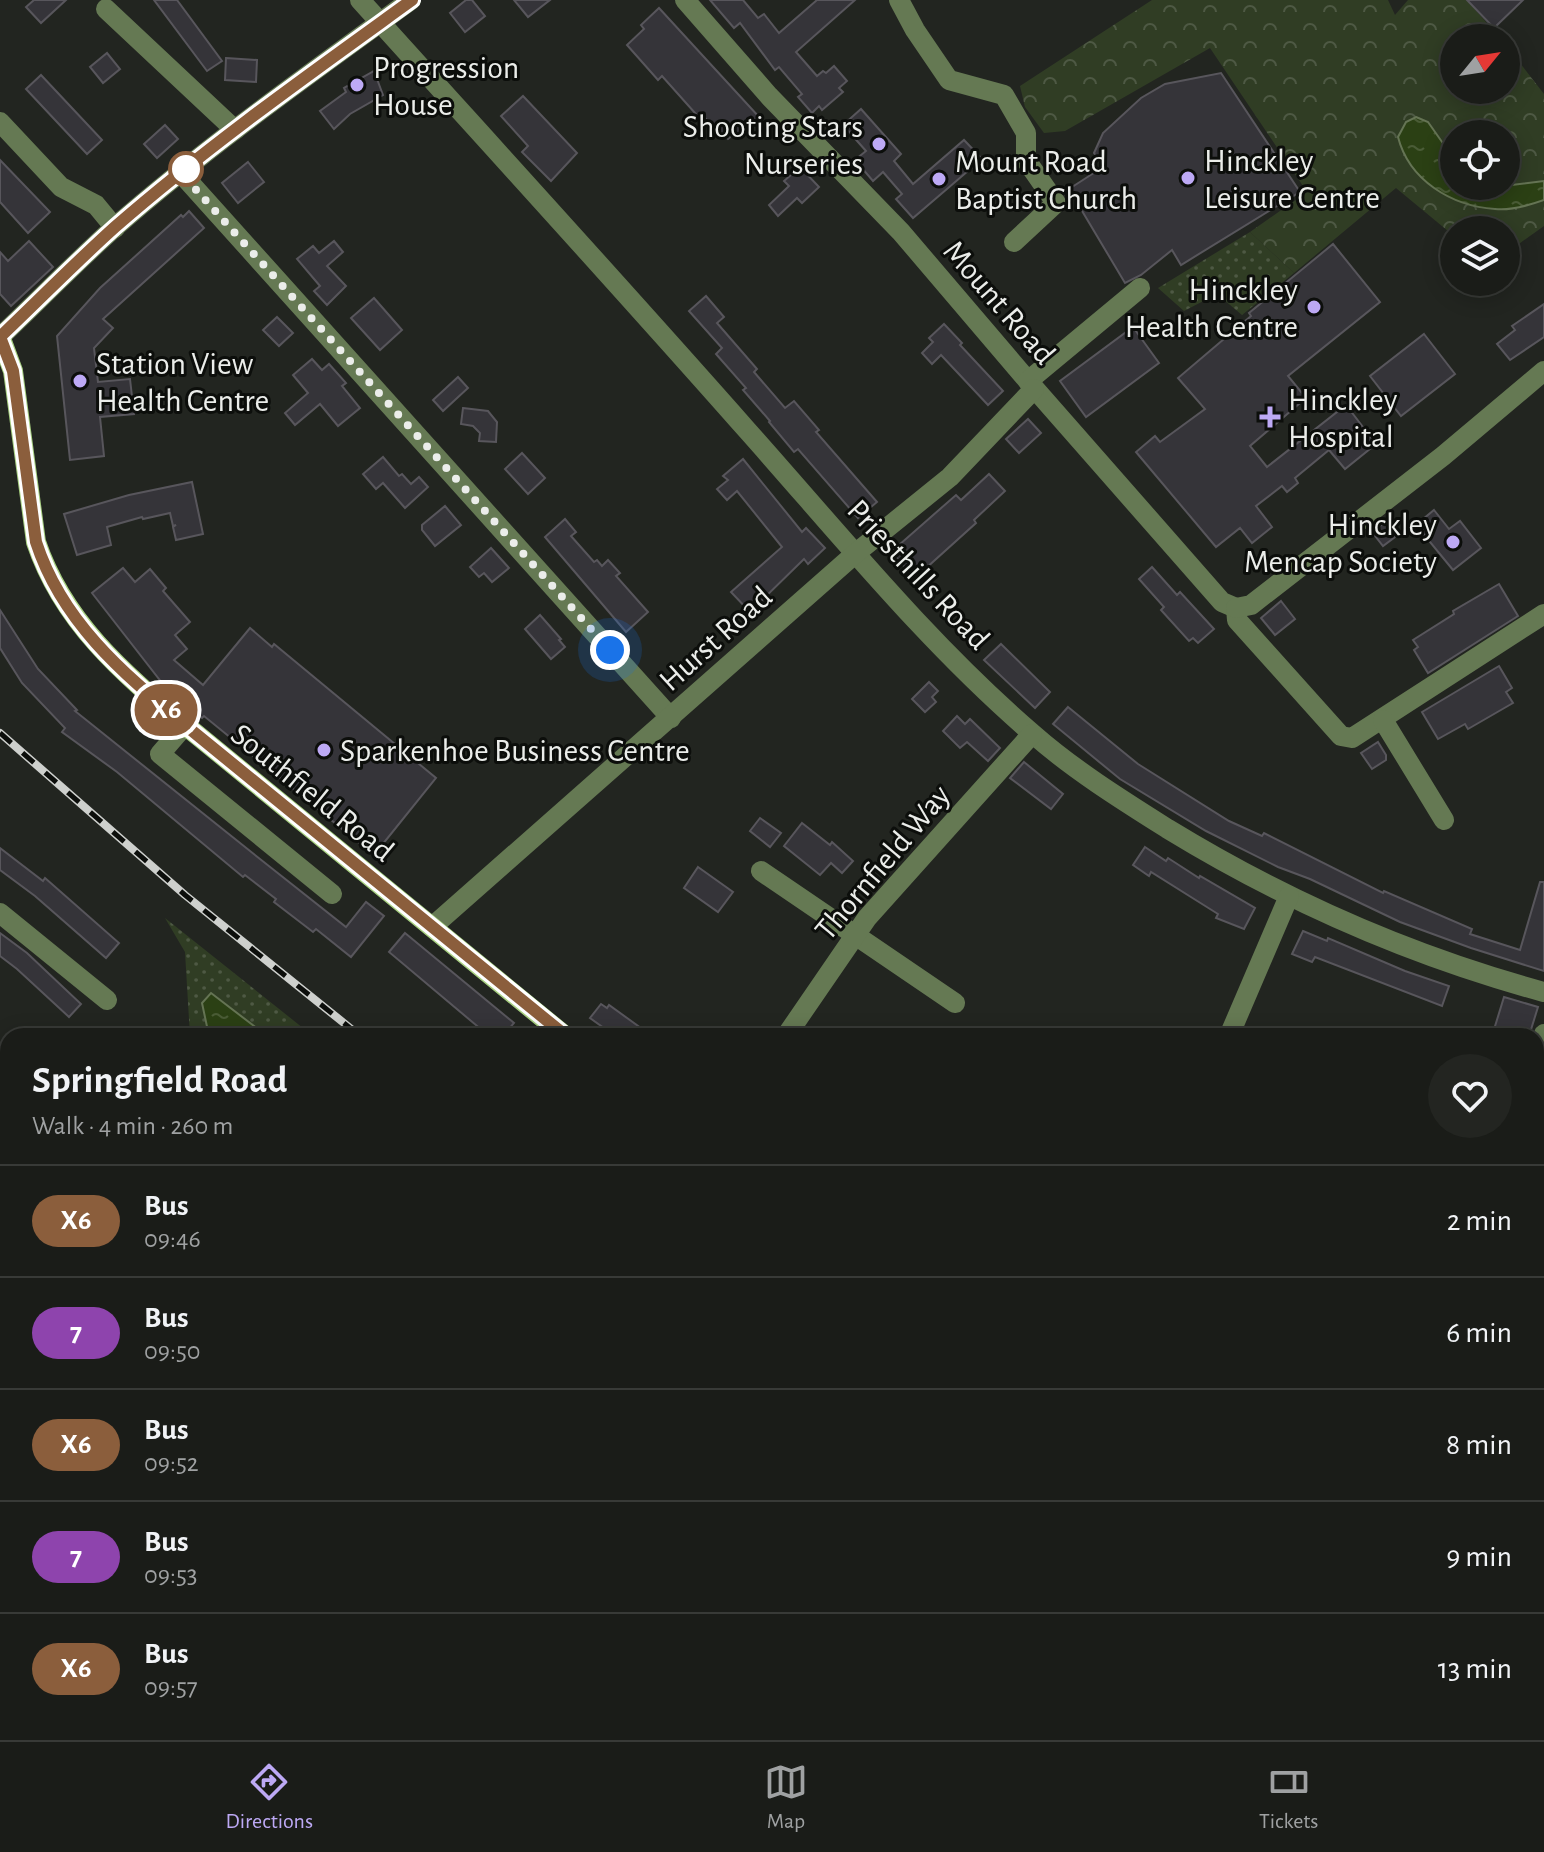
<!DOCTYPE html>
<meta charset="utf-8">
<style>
:root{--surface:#1a1c18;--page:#232521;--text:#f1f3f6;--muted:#9fa1a2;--line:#383a37;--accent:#bda9f5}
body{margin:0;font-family:"Alegreya Sans",sans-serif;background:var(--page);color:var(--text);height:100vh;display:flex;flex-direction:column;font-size:30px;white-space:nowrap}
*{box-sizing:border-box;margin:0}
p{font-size:26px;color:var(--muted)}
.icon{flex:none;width:44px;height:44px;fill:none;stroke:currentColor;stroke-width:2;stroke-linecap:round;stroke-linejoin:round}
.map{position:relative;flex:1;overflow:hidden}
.details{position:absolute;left:0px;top:1028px;width:1544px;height:712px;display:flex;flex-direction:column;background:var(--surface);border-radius:24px 24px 0 0;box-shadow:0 4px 20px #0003,0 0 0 2px var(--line)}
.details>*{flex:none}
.badge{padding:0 16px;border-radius:26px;font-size:28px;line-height:52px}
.needle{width:52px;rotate:60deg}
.tools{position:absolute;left:1440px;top:24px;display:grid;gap:16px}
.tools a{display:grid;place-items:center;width:80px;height:80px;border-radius:50%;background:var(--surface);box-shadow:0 4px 20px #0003,0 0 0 2px var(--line);font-size:40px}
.you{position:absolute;width:40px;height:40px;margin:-20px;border:6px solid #fff;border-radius:50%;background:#1a73e8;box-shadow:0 0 0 12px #1a73e833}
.map>.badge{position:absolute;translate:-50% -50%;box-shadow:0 0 0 4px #fff}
.round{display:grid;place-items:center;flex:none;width:84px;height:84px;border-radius:42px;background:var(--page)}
.headline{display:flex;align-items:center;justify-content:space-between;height:136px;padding:0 32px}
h1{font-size:38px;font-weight:700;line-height:60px}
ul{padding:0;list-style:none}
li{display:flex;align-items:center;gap:24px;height:112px;padding:0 32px;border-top:2px solid var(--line)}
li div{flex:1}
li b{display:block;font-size:30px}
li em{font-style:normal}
li .badge{min-width:88px;font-weight:700;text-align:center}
.dock{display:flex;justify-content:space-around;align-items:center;height:112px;border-top:2px solid var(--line);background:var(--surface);font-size:22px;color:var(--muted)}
.dock a{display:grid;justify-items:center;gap:4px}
.dock .on{color:var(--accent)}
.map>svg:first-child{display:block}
</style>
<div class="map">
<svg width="1544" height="1740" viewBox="0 0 1544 1740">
<defs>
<pattern id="grass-dots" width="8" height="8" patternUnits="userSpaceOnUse" patternTransform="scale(2)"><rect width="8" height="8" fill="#303d24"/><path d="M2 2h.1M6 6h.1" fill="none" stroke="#4e5944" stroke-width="1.8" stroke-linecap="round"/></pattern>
<pattern id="forest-firs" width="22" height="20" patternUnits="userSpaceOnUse" patternTransform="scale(2)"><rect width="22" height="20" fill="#303d24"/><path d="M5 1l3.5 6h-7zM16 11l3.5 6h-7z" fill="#4e5944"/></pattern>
<pattern id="park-crowns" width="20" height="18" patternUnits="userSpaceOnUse" patternTransform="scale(2)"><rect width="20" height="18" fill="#303d24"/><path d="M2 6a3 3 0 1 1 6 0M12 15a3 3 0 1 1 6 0" fill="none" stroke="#4e5944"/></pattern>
<pattern id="water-ripples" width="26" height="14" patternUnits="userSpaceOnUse" patternTransform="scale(2)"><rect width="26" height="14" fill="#2b4014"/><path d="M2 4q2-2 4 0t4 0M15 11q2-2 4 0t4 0" fill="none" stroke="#4a5c36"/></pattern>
</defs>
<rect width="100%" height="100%" fill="#222520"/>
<!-- grass -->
<g fill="url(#grass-dots)">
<path d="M1250,232L1294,273L1242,315L1217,294L1184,311L1158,288Z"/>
<path d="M165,918L313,1036H190L185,952Z"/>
</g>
<!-- forest -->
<path fill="url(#forest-firs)" d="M1307,1732H1399L1406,1740H1324Z"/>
<!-- park -->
<g fill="url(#park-crowns)" fill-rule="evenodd">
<path d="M1152,0H1388L1395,15L1408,0H1476L1471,5L1500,38H1454V90H1506V45L1544,94V226L1506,253V230H1454V236L1396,188L1294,273L1250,232L1307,192L1210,48L1065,131L1044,133L1025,107L1020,86ZM1454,134H1506V186H1454Z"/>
<path d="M0,1332L8,1338L6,1740H0Z"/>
</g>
<!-- garden -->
<path fill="#303d24" d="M732,1732H1273L1289,1740H750Z"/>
<!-- water -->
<g fill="url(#water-ripples)" stroke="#657454" stroke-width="2">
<path d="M1416,117L1428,122L1454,159V186L1495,187L1544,181V200C1530,205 1511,211 1495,209C1451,206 1409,180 1398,137L1406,122Z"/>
<path d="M211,993L267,1036H209L202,1003Z"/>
</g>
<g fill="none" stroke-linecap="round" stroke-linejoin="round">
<!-- stream -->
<path stroke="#657454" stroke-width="5" d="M751,1732L767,1740"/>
</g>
<!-- building -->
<g fill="#353439" stroke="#58565c" stroke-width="2">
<path d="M34,0H66L41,23L26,7Z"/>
<path d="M154,0H177L222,61L207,71Z"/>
<path d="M466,0H472L485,16L465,32L450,13Z"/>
<path d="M514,0H550L528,17Z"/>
<path d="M710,0H743L758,18L764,14L779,33L817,0H855L796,52L817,76L823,71L826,73L834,66L847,81L839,88L843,92L822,110L819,106L812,113L798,97L802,94L779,67L775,70L740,23L734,28Z"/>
<path d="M1467,0H1523L1494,28Z"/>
<path d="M659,8L760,118L740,138L735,133L728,139L706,119L703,122L662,76L658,80L627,45L644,29L641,25Z"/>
<path d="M107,53L120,69L103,83L90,67Z"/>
<path d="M226,58L257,60L256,82L225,80Z"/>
<path d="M374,71L383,95L350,114L334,129L320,111L346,92L344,88Z"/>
<path d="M1221,73L1300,192L1181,265L1172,250L1141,275L1125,283L1069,189L1103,167L1094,153L1103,133L1141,98L1165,84Z"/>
<path d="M41,75L102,140L87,154L26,89Z"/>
<path d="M523,96L577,153L551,181L522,152L528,146L501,116Z"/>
<path d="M861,109L901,154L894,161L913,184L964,140L982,159L913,218L896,199L902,194L883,172L873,181L855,160L866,151L843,125Z"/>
<path d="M165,125L178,139L157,158L144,144Z"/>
<path d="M0,160L50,212L28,233L0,202Z"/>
<path d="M248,162L264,182L238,203L222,183Z"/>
<path d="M800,167L819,187L802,203L797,198L778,216L769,205L789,186L784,181Z"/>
<path d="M189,211L204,228L103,319L113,328L94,348L98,382L130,379L134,414L100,417L104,456L70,460L57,336L100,288L181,215L183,217Z"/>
<path d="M29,241L53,267L11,306L0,294V252L8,261Z"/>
<path d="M334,241L343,252L327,266L346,286L327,305L314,291L320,286L297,259L313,246L319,253Z"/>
<path d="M1333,244L1380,302L1288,376L1306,398L1250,446L1267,467L1346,405L1376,444L1345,469L1329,450L1295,478L1298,483L1287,492L1282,486L1256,506L1272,527L1252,543L1240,528L1216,547L1136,452L1155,436L1160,442L1205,409L1178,378L1251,316L1249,313Z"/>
<path d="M706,296L724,317L717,323L757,369L754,372L785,408L794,401L819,430L816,432L877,502L858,518L798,449L794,452L769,422L770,421L743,390L746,388L716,354L722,348L689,311Z"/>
<path d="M374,298L402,330L380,350L351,318Z"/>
<path d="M1544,304V337L1510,360L1497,344L1515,330L1512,326Z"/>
<path d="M277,317L293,333L279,346L263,330Z"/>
<path d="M944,324L962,343L960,345L1003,391L988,405L941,355L932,364L922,353L933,342L929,338Z"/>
<path d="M1133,327L1159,363L1086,417L1060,381Z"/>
<path d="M1424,334L1455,374L1401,416L1370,376Z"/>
<path d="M312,359L322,370L329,364L346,383L342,386L360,408L338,426L320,404L295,425L285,413L308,393L293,375Z"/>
<path d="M458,377L468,388L443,411L433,400Z"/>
<path d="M463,408L488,411L497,422L496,442L479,441L480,433L473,426L461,424Z"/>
<path d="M1028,419L1041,433L1019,453L1006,439Z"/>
<path d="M522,453L545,478L528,494L505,469Z"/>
<path d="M383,457L399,476L402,474L411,484L419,477L428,487L405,508L383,483L376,489L363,474Z"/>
<path d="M743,459L802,532L806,528L825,548L808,564L804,559L750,612L731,592L782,547L737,491L727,500L717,489L728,480L723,476Z"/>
<path d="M989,474L1005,491L974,520L976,523L915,578L891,552L956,495L961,500Z"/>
<path d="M192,482L203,534L176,540L173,527L176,525L173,526L170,513L143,519L142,517L107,527L111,545L77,555L64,514L129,495Z"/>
<path d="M445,506L461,525L435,546L422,530V525Z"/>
<path d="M1434,510L1449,529L1460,521L1481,548L1453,570L1416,525Z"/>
<path d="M565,519L576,532L571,536L594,562L597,560L602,566L608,560L620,573L616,576L648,612L626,632L545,537Z"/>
<path d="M1388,520L1399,534L1383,546L1372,532Z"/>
<path d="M491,548L509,568L492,582L484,573L479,577L470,567Z"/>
<path d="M1152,567L1177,595L1180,592L1214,629L1198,643L1193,638L1189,641L1161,610L1164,607L1139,579Z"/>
<path d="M123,568L135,582L150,569L166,588L163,591L190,622L175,635L187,649L174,660L203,685L250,628L272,647L274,644L436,778L374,855L204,716L202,718L166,688L92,593Z"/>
<path d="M1499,584L1518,616L1428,673L1414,650L1418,647L1413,640L1454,614L1453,611Z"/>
<path d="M1281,601L1295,619L1275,635L1261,618Z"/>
<path d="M0,610L38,669L77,710L75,711L260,859L346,927L366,902L384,916L351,957L316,929L313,932L274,902L276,899L245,875L243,877L117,772L62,732L65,728L22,683L0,648Z"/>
<path d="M540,615L561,639L559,640L565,647L551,659L525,629Z"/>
<path d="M1001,644L1050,692L1035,708L984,660Z"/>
<path d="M1499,666L1512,688L1506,692L1513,703L1468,729L1465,724L1438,739L1422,712Z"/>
<path d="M929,682L938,691L932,697L936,702L925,712L912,699Z"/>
<path d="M1068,707L1138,764L1229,821L1262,836L1264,833L1383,893L1384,891L1472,929L1470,934L1520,950L1540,882H1544V971L1471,948L1400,922L1310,879L1278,867L1206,831L1120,779L1053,724Z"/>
<path d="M957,716L965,724L970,719L1000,748L988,761L967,742L960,748L943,731Z"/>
<path d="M1378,742L1386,755V760L1372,769L1361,753Z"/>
<path d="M1024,762L1063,794L1051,809L1010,778Z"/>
<path d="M760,818L781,833L770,847L750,831Z"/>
<path d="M802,823L830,845L832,842L853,861L842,873L831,863L820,875L784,846Z"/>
<path d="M1145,847L1166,861L1168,858L1199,878L1200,876L1255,908L1244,929L1216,918L1218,914L1151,872L1149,876L1133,865Z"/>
<path d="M0,848L43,881L45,878L119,943L106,958L35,896L0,870Z"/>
<path d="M698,867L733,892L718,912L684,888Z"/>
<path d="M1303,931L1327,941L1328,938L1405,971L1449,986L1442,1006L1315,957L1312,962L1292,954Z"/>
<path d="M0,933L27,953L81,1004L69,1017L17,969L0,956Z"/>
<path d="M405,933L514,1023L503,1036H489L389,952Z"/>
<path d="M1504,997L1538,1007L1529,1036H1492Z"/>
<path d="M601,1004L607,1008L609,1005L652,1036H604L608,1031L590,1018Z"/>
</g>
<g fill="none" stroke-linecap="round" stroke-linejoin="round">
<!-- minor -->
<g stroke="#657953" stroke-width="20">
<path d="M360,0C489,143 619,285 746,429C838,532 927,643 1033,734C1074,770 1122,800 1168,829C1286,901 1411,956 1544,992"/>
<path d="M685,0L769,96L901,232L1028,381L1222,602L1236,608"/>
<path d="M899,0L915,30L949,80L1004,95L1026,133V160L1056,203L1014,242"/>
<path d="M106,9L235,130"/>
<path d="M0,122L61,187L96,205L115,228"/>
<path d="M181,173L671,718"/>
<path d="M0,337C39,300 76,262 115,227C209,145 311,73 411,0"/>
<path d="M1028,381L1140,288"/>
<path d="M1236,608L1237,620L1341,736L1352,738L1544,614"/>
<path d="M1236,608L1251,605L1443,456L1544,371"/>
<path d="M1383,720L1444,820"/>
<path d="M185,725L160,754L332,894"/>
<path d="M761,871L955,1003"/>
<path d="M0,913L107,1000"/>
<path d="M432,927L856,553L950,477L1034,389"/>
<path d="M786,1036L867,918L1032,734"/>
<path d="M1229,1036L1289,896"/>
<path d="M1536,1061L1544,1034"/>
<path d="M0,1310L8,1315"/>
<path d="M1536,1334L1544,1337"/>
<path d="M525,1732L538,1740"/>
<path d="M93,1740V1732"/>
<path d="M466,1740L470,1732"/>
</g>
<!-- major -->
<g stroke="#a7cf80" stroke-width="20">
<path d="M0,336L13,371L36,542C63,622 122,672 185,725L565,1036"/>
<path d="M1536,1613L1544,1614"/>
</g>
<defs>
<g id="rail">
<path d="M0,733L185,895L360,1036"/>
<path d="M1466,1732L1482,1740"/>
<path d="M1489,1732L1505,1740"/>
</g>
</defs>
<!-- rail casing -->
<use href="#rail" stroke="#ced0cd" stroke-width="8"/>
<!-- rail -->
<use href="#rail" stroke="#0c0e0b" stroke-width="5" stroke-dasharray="15" stroke-linecap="butt"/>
</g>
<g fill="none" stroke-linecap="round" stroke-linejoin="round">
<defs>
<path id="line" d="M412,0C311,73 209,145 115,227C76,262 39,300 0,337L13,371L36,542C62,622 122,672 185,725L566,1036"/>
</defs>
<!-- line casing -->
<use href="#line" stroke="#fff" stroke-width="18"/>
<!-- line -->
<use href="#line" stroke="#8b5e3c" stroke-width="12"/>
<!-- walk -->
<path stroke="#ebedea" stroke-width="8" stroke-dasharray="0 14.4" d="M186,169L181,173L610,650"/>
</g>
<!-- markers -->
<g fill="#bda9f5" stroke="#0c0e0b" stroke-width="3">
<circle cx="357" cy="85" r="8"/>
<circle cx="879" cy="144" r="8"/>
<circle cx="1188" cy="178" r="8"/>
<circle cx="939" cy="179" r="8"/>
<circle cx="1314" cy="307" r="8"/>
<circle cx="80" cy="381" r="8"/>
<path d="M1266 405h8v8h8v8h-8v8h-8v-8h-8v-8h8z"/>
<circle cx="1453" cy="542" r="8"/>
<circle cx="324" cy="750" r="8"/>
</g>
<circle fill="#fff" stroke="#8b5e3c" stroke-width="4" cx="186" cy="169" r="16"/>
<g text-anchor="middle" stroke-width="6" stroke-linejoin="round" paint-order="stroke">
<!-- poi labels -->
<g font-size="32" fill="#ebedea" stroke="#0c0e0b" text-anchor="start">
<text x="373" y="78">Progression<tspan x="373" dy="37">House</tspan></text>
<text x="863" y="137" text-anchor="end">Shooting Stars<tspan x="863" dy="37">Nurseries</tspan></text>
<text x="1204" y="171">Hinckley<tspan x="1204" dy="37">Leisure Centre</tspan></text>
<text x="955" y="172">Mount Road<tspan x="955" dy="37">Baptist Church</tspan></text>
<text x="1298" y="300" text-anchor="end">Hinckley<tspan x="1298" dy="37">Health Centre</tspan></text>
<text x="96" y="374">Station View<tspan x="96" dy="37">Health Centre</tspan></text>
<text x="1288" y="410">Hinckley<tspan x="1288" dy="37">Hospital</tspan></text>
<text x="1437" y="535" text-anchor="end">Hinckley<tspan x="1437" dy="37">Mencap Society</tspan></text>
<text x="340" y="761">Sparkenhoe Business Centre</text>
</g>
<!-- street labels -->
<g font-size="32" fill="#ebedea" stroke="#0c0e0b">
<text transform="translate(1000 302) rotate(49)" y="11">Mount Road</text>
<text transform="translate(919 574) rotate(47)" y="11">Priesthills Road</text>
<text transform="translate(715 638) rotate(-42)" y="11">Hurst Road</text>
<text transform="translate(313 792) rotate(39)" y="11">Southfield Road</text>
<text transform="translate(882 862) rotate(-50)" y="11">Thornfield Way</text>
</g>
</g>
</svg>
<div class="tools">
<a><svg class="needle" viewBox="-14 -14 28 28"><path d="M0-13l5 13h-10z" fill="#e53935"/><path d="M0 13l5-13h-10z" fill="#9fa1a2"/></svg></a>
<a><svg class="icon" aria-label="locate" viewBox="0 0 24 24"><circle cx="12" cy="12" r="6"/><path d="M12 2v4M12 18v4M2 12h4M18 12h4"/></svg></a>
<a><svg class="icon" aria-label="layers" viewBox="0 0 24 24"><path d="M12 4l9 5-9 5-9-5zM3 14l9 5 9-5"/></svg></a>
</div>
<div class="you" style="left:610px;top:650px"></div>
<b class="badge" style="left:166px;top:710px;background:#8b5e3c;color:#fff">X6</b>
<section class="details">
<div class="headline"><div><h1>Springfield Road</h1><p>Walk · 4 min · 260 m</p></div><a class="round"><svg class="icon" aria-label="heart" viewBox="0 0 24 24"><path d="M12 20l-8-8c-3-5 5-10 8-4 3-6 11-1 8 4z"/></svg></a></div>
<ul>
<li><span class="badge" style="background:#8b5e3c;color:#fff">X6</span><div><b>Bus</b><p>09:46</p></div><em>2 min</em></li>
<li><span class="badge" style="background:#8e44ad;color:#fff">7</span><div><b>Bus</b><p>09:50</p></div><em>6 min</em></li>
<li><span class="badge" style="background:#8b5e3c;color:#fff">X6</span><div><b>Bus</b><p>09:52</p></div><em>8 min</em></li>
<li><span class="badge" style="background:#8e44ad;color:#fff">7</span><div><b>Bus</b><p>09:53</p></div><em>9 min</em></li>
<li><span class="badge" style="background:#8b5e3c;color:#fff">X6</span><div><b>Bus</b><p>09:57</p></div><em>13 min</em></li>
</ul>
</section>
</div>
<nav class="dock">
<a class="on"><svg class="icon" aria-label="directions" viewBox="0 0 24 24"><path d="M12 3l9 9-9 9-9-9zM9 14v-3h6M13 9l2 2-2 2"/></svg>Directions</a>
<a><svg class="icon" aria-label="map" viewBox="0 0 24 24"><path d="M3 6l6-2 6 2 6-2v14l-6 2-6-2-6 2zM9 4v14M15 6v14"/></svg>Map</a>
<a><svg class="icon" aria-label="tickets" viewBox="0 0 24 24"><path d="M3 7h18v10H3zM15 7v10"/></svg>Tickets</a>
</nav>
